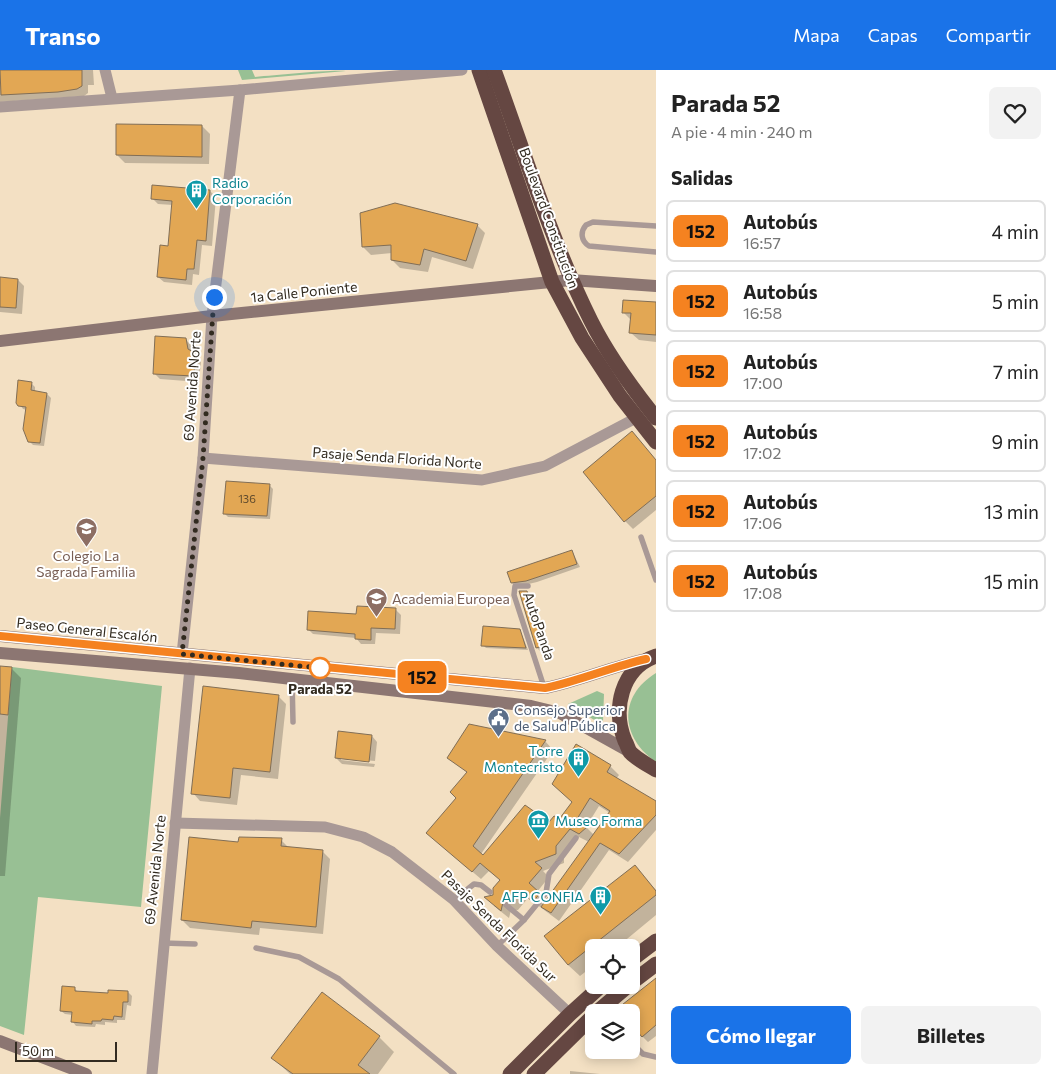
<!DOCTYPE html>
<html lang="es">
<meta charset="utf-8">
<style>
:root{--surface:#fff;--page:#f2f2f2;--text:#222;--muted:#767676;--line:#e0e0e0;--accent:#1a73e8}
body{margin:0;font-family:Commissioner,sans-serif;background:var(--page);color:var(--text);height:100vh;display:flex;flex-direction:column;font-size:19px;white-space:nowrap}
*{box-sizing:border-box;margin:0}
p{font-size:16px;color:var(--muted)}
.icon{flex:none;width:28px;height:28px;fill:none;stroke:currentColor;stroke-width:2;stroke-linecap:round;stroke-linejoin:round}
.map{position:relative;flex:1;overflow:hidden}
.side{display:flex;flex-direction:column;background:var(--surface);width:400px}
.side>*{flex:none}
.badge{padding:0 10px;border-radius:8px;font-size:18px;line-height:32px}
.buttons{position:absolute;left:585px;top:869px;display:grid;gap:10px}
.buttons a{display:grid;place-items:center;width:55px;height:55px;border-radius:8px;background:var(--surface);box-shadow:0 2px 12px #0003;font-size:25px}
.scale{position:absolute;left:15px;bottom:12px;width:102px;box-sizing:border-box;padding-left:5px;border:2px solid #322b20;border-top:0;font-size:14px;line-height:18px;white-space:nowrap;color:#322b20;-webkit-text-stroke:4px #fff;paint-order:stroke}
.you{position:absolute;width:25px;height:25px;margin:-12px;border:4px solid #fff;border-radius:50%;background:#1a73e8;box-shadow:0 0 0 8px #1a73e833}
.map>.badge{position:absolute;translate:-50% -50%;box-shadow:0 0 0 2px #fff}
h2{padding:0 15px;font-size:19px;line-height:45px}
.round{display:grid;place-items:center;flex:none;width:52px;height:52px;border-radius:8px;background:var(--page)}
.overview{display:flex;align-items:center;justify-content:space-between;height:85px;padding:0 15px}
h1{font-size:24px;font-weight:700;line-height:38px}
.action{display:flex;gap:10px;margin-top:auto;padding:10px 15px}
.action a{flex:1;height:58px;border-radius:8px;background:var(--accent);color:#fff;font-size:20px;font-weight:700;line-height:58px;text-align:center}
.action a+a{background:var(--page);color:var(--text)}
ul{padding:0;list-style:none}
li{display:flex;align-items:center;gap:15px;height:62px;margin:0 10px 8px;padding:0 5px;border:2px solid var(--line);border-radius:8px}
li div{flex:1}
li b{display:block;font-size:19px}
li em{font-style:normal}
li .badge{min-width:55px;font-weight:700;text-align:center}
header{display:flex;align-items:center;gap:30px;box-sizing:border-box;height:70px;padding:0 25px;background:var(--accent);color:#fff}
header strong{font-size:24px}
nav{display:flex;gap:28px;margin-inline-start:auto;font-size:18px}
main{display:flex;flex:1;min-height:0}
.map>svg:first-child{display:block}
</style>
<header>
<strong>Transo</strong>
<nav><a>Mapa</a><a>Capas</a><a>Compartir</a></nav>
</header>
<main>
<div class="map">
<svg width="656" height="1004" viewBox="0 0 656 1004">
<rect width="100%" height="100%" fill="#f3e0c3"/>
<!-- green -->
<g fill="#98c094">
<path d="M238,0H252L255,7C279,5 324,0 346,1L242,10Z"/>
<path d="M12,597L162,616L141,837L38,827L24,965L0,956V748Z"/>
<path d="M656,603V692C621,668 617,627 656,603Z"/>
<path d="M597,621L604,624L603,651H596L568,634Z"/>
</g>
<!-- shadow -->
<g fill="#0003" fill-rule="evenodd">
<path d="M0,0H93L94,15H88V23L84,26L0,32Z"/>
<path d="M202,56L210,64L209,94L125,93L117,85Z"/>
<path d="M210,121L216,127L212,176L202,175L199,205L193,204L192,215L164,212L158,207L169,177L173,135L158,134L152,128Z"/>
<path d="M477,155L485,163L473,199L432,187L428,202L400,198L392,190V183L371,185L363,177Z"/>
<path d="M0,209L18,210L24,216L22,244L0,242Z"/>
<path d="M656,234V272L639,270L631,263V250L623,242Z"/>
<path d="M186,270L192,276L193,283L201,291L199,312L160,309L154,303Z"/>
<path d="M19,312L32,314L35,317V322L47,324L51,328L44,376L33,375L29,371L27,340L23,339L16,329Z"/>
<path d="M656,391V440L633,459L625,451Z"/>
<path d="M269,415L273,419L270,449L228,447L224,443Z"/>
<path d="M572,481L580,497L537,512L516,517L512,513Z"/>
<path d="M521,522H526L530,526L550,579L541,582L537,578Z"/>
<path d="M396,540L401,545L400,564L376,563L375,574H361L356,568L313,564L308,559L357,546Z"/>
<path d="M520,560L528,580L486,578L483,575Z"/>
<path d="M0,597L11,598L21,608L5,806H0Z"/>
<path d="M278,626L286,634L278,709L241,705L237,735L200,731L193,723Z"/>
<path d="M470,656L545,671L553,680L481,784L484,786L560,749L610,696L619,705L616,709L656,733V760L628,792L609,780L559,851L528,828L518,840H511L509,848L494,836L495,826L501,810L489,801L481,809L436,771L468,703L448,687ZM599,736L610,743L594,765L586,757ZM579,767L589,772L547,831L537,822L549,807L543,801L564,793V785Z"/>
<path d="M372,666L377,672L375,691L341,688V690L375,694L374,697L342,694L336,688Z"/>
<path d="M281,770L289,778L322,781L330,789L323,864L260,858L259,865L190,858L182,850L239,773Z"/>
<path d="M635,797L656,820V845L616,878H594V895L580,906L568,895Z"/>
<path d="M656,910V966L648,972L642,966L631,942H624L620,938Z"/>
<path d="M74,918L78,922L109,925L128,922L132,926L131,936L127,935L125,950H117V953L105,952V955L96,954L95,957L76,956L73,952V945L65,944L61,941Z"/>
<path d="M379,967L394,982L378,1004H290L273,988Z"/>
<path d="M570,1001L600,1004H570Z"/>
</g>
<!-- building -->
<g fill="#e2a754" stroke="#816e56">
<path d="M0,0H82V16L77,19L58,22L1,25Z"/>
<path d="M116,54L202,55V87L116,85Z"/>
<path d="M152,115L210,120L206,171L197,170L194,199H187L186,210L157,207L160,175L168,176L172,131L151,129Z"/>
<path d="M395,133L478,154L466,191L424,179L420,195L391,190V175L362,177L360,143Z"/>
<path d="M0,207L18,209L16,238L0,237Z"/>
<path d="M623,230L656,232V265L629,263L631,243H622Z"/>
<path d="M155,266L186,268L188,279L195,283L194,306L153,304Z"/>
<path d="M18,310L32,312L31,320L47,323L40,373L28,372L23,359L26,337L18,336L16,333Z"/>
<path d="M632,361L656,390V426L624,452L583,402Z"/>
<path d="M226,411L270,414L267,446L223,444Z"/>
<path d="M572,480L577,494L526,511L511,513L507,502Z"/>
<path d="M519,521H527L547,575L536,578Z"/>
<path d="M357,536L396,538L395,559L371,558V570L355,569V564L307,560L308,541L356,544Z"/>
<path d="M483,556L520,559L526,578L481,576Z"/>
<path d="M0,596L12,597L8,645L0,644Z"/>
<path d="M203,616L279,625L270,702L233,698L230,728L191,724Z"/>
<path d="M469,654L546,670L473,776L483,785L525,735L549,752L554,746L560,748L572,732L552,714L576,674L611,695L607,702L656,731V745L619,784L600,773L551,843L541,837L610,741L590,728L577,749L587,757L579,764L570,759L556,776V784L535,792L542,798L529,813L540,823L533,832L519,820L509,832H503L501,841L484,827L493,825V818L500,810L480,793L472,802L426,763L456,728L450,722L467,702L447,688Z"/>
<path d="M338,661L372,665L369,692L335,688Z"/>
<path d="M189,767L238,772L239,767L282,768L281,776L323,780L316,857L252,851L251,858L181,850Z"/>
<path d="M635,795L656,821V825L568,895L544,866Z"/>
<path d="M656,908V955L642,967L631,954V942H613Z"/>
<path d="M62,916L75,917V921L108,923V920L128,921V932H123L122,947L114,946L113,950L102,949L101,951H92V954L71,952L72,942L60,941Z"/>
<path d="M322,922L380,966L358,995L370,1004H293L271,988Z"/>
</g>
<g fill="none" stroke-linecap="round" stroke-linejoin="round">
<!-- lane -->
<g stroke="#a99996" stroke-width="5.5">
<path d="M656,156L593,152L586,155C580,162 581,171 589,176L656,182"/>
<path d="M641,467L656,510"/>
<path d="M528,516H515L514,525L544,617"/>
<path d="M292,608L293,652"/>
<path d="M454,830L474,814L481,815L490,822"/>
<path d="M506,835L524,850"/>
<path d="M163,873L195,874"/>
<path d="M497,876L524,850L546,823L549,804L576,768"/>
<path d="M256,878L299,887L339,909L454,1004"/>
<path d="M631,972L643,984L656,987"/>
</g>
<!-- street -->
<g stroke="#a99996" stroke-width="11">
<path d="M105,0L112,28"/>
<path d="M0,37L240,20L462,0"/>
<path d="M203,388L482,410L545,396L636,348"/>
<path d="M182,584L203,388L212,246L240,20"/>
<path d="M175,753L325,757L363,767L392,782L454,830L497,876L570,944"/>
<path d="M152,1004L190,598"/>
</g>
<!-- secondary -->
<g stroke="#8c7672" stroke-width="12">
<path d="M0,271L212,246L571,210L656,216"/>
<path d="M0,566L545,618C579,611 611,597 646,589"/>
<path d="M0,583L239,603L531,636L560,643L630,682"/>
<path d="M0,971L86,1004"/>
</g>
<!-- highway -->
<g stroke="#654742" stroke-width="15">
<path d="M479,0L552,212L582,268L620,326L656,372"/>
<path d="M494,0C524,82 552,173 591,251C608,285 632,318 656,348"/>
<path d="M656,586C621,598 612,640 625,671C627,674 628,679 630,682C636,689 648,695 656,700"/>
<path d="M631,890L656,871"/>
<path d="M631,913L656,894"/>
<path d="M597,942L629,915"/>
<path d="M510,1004L570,944L602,915"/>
<path d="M534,1004L594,945"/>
</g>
</g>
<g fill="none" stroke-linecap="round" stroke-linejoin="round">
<defs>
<path id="line" d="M0,566L545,618C579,611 611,597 646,589"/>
</defs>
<!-- line casing -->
<use href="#line" stroke="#fff" stroke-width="11"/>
<!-- line -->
<use href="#line" stroke="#f58220" stroke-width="8"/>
<!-- walk -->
<path stroke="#322b20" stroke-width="5" stroke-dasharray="0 9" d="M214,227L203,388L182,584L320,598"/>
</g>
<!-- icons -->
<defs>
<symbol id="building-pin" viewBox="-11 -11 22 30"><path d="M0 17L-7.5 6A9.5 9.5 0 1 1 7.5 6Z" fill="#0f9aa8" stroke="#fff"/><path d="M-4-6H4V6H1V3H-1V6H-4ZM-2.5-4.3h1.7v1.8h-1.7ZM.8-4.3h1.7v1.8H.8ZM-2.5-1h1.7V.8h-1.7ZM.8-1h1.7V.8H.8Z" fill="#fff"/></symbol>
<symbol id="school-pin" viewBox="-11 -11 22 30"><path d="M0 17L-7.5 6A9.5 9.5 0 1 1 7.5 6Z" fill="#8d6e63" stroke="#fff"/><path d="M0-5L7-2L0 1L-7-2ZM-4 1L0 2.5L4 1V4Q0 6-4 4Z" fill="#fff"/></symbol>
<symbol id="civic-pin" viewBox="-11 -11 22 30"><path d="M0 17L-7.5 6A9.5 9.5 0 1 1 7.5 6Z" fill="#5c6f8a" stroke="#fff"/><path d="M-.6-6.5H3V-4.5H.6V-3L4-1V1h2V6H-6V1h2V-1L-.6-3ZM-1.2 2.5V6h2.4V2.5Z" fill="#fff"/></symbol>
<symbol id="museum-pin" viewBox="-11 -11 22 30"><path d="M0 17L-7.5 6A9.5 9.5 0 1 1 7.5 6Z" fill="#0f9aa8" stroke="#fff"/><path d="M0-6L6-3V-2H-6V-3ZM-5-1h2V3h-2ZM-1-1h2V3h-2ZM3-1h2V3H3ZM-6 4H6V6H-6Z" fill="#fff"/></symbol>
</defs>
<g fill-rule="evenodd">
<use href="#building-pin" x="184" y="108" width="25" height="34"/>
<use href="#school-pin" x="74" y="446" width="25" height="34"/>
<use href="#school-pin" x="364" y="516" width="25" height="34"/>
<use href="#civic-pin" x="486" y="636" width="25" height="34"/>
<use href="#building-pin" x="566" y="676" width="25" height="34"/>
<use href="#museum-pin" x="526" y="738" width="25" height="34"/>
<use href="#building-pin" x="588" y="814" width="25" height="34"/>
</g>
<!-- markers -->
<circle fill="#fff" stroke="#f58220" stroke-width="2.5" cx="320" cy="598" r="10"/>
<g text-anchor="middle" stroke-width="4" stroke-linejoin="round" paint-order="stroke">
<!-- number labels -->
<g font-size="11" fill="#5e4a2d">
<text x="247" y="433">136</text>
</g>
<!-- culture labels -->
<g font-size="14" fill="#0d838f" stroke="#fff" text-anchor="start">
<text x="212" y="118">Radio<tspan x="212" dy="16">Corporación</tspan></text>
<text x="563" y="686" text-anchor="end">Torre<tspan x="563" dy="16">Montecristo</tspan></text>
<text x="555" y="756">Museo Forma</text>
<text x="584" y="832" text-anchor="end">AFP CONFIA</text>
</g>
<!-- street labels -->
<g font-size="14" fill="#322b20" stroke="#fff">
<text transform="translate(549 148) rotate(70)" y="5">Boulevard Constitución</text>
<text transform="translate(304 222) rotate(-6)" y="5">1a Calle Poniente</text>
<text transform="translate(192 316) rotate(-86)" y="5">69 Avenida Norte</text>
<text transform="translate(397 388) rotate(4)" y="5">Pasaje Senda Florida Norte</text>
<text transform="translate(539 556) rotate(71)" y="5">AutoPanda</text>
<text transform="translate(87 560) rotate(6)" y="5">Paseo General Escalón</text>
<text transform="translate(155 800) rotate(-84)" y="5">69 Avenida Norte</text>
<text transform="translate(499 856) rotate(44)" y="5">Pasaje Senda Florida Sur</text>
</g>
<!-- education labels -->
<g font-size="14" fill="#785e54" stroke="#fff">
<text x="86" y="491">Colegio La<tspan x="86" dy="16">Sagrada Familia</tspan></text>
<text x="392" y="534" text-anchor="start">Academia Europea</text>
</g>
<!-- stop labels -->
<g font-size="14" font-weight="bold" fill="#322b20" stroke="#fff">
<text x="320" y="624">Parada 52</text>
</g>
<!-- service labels -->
<g font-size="14" fill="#4e5e75" stroke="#fff" text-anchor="start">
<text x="514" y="645">Consejo Superior<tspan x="514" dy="16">de Salud Pública</tspan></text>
</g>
</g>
</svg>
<div class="buttons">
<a><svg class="icon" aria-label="locate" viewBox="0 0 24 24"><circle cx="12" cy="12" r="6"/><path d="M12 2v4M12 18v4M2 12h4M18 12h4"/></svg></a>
<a><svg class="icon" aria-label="layers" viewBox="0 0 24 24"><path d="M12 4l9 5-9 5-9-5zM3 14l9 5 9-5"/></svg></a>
</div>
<div class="scale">50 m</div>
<div class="you" style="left:214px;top:227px"></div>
<b class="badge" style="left:422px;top:607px;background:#f58220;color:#111">152</b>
</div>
<section class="side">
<div class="overview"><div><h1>Parada 52</h1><p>A pie · 4 min · 240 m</p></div><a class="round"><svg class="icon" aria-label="heart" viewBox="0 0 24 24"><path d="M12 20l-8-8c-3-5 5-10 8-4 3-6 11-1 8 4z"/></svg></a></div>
<h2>Salidas</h2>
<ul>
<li><span class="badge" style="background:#f58220;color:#111">152</span><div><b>Autobús</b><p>16:57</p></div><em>4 min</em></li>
<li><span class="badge" style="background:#f58220;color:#111">152</span><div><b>Autobús</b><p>16:58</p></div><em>5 min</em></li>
<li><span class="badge" style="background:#f58220;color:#111">152</span><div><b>Autobús</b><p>17:00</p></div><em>7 min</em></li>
<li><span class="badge" style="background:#f58220;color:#111">152</span><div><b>Autobús</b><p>17:02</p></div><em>9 min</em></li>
<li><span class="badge" style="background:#f58220;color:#111">152</span><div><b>Autobús</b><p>17:06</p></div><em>13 min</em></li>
<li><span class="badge" style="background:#f58220;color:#111">152</span><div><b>Autobús</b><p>17:08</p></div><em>15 min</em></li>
</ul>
<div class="action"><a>Cómo llegar</a><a>Billetes</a></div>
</section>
</main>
